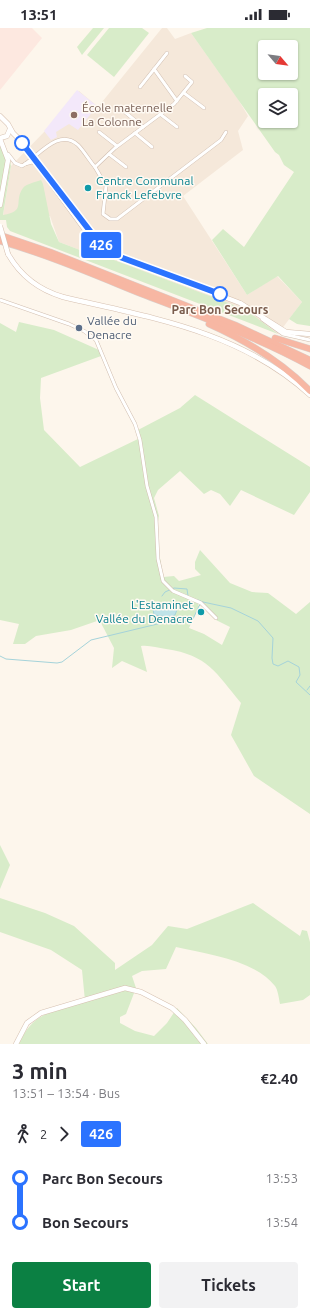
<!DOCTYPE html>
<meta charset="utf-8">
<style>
:root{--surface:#fff;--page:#f2f2f3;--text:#2b2b33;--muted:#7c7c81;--accent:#0b8043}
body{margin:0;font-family:Ubuntu,sans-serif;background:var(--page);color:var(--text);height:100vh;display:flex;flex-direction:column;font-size:15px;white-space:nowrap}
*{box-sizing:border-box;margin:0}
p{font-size:13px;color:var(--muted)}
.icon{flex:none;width:22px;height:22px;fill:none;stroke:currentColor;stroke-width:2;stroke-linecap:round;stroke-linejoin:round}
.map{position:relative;height:1016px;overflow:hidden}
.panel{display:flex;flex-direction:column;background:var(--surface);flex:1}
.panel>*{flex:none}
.badge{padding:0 8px;border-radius:3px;font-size:14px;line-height:26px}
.needle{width:26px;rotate:119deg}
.controls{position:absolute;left:258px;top:12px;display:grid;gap:8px}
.controls a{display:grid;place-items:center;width:40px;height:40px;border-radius:4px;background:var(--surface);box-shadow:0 1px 3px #0004;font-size:20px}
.map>.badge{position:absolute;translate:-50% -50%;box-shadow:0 0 0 2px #fff}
.legs{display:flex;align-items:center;gap:6px;height:44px;padding:0 12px;font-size:13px}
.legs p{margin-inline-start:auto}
.headline{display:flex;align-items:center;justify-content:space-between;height:68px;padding:0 12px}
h1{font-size:22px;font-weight:700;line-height:30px}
.button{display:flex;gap:8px;margin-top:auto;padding:8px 12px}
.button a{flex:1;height:46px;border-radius:4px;background:var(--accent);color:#fff;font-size:16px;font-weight:700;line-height:46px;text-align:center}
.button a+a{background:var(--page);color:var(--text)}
ul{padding:0 12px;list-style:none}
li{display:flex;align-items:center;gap:14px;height:44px;font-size:15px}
li i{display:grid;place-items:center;width:6px;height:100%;margin:0 5px;background:currentColor}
li i::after{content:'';width:10px;height:10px;margin:-5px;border:3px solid;border-radius:50%;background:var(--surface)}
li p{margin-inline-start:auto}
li:first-child i{background:linear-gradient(#0000 50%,currentColor 0)}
li:last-child i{background:linear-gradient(currentColor 50%,#0000 0)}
.status{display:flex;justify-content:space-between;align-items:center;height:28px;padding:0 20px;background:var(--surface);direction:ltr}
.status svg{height:11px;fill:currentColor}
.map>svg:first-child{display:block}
</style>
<div class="status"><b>13:51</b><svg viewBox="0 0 49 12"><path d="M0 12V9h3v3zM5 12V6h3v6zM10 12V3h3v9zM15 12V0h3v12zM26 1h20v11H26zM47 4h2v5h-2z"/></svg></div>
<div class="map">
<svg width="310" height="1016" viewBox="0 0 310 1016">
<rect width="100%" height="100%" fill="#fdf6ec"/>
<!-- residential -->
<path fill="#f5e8da" d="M162,0H167L175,11L191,5L238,71L248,88L238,103L243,122L183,168L247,267L277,248L302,274L278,306L243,281L114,232L101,226L89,214L80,222L59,214L50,188L17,182L13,185L3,188L11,138L45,103L79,63L98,79Z"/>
<!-- commercial -->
<path fill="#fde8e0" d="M0,0H32L42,10L0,62Z"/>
<!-- education -->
<path fill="#f3e8fa" d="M77,62L97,78L78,102L69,96L56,104L57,109L51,112L44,103Z"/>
<!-- green -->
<g fill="#d8ecc9" fill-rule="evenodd">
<path d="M93,0H104L82,27L77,19Z"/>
<path d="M109,0H142L149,5L114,49L87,27Z"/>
<path d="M207,0H310V298L297,296L289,291L302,274L278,248L247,267L212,212L223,201L244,219L294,144L284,137L279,127L275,124L191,5ZM265,19H291V45H265ZM265,67H291V93H265Z"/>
<path d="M0,118L10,133L11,138L3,187C27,183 13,174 23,160C26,156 36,154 41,152L43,156L51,196L59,214L80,222L89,214L100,226L114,232L231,276L249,284L278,306L10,203L7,199L6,192H0Z"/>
<path d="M19,294L54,302L99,322L101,328L41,350L40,370L44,402L80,439L140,410L138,402L180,380L195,367L310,439V464L294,487L241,462L230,478L220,466L211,462L204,466L180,443L158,462L154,470L159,488L156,505L163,549L174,548L179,553L201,547L195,541V534L200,522L230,555L252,564L268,565L296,586L310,574V786L254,748L231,707L241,675C216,645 208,627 166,621C157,620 150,617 141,618L147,644L122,633L112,640L114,620L101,595L97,593L71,602L36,608L25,616H13L19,596L0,592V295L16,304ZM198,576L206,580L216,592L230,599L222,617L204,606L189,600L199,578Z"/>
<path d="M0,817L10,837L0,861Z"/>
<path d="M0,870L45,885L74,898L115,935V942L152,917L168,898L187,901L253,875L300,908L302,902L307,903L310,914V967L303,972L280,976C279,971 278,962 275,958C255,932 207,926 176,919L166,941L142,943L132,948L136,960L126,986L120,989V995L135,1003L154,1008L167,995L177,980L196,1000L208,1016H19C33,983 54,984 85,973L82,942L51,922L0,904Z"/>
</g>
<!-- water -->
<path fill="#bfe3e8" stroke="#a5d3da" d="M170,575L178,579L175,587L169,589L154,587L153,581Z"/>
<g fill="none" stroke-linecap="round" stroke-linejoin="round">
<!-- stream -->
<g stroke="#a5d3da" stroke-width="1">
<path d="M162,568L165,564L174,560L187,561L188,568"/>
<path d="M198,572L203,574"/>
<path d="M0,628L6,631L57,635L62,634L91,612L170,593L193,591L199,578L203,574L231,580L258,593L273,610L272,630L273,636L278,638L288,633L299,639L300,647L296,654L310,667"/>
<path d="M307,662L310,658"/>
</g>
<defs>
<g id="street">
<path d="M154,41L177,73"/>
<path d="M140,59L167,25"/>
<path d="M184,65L204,80"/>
<path d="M120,80L143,99"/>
<path d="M160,86L177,99"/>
<path d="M99,104L117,118"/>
<path d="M135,105L152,119"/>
<path d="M8,126L15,135L22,138C38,129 58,99 78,117C84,123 89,132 95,139L115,120L174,76L192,54L185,48"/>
<path d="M109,126L126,139"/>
<path d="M25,136L32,134L36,136L85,203L104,224L151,243"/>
<path d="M95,139L106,158L103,186L110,191H117L221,112L226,104"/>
<path d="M0,272L69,296L84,303L96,312L116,360L135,396L140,412L147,458L156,489L158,531L163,553L173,563L201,575L216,590"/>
<path d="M262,291L283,306L310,312"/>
</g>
<g id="secondary">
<path d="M0,88L8,96L13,105L24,116L92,209L101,218L118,228L240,275L286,304L310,306"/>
<path d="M0,110L7,108L10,101"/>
<path d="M0,111L8,132L0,177"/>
<path d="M8,226C20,247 39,262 63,269C152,290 240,303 310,367"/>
<path d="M16,1016L27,995L41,985L125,960L141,964L172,980L185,992L204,1016"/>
</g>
<g id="highway">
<path d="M0,207L50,224L235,297L310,332"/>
<path d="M0,213C49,227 95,247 142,266C199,288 257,309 310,338"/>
<path d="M209,296C247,313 281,333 310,363"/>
<path d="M275,310L310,321"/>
</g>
</defs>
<!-- street casing -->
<use href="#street" stroke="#d1beb0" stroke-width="4"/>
<!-- secondary casing -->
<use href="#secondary" stroke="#d6c0b0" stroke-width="5.5"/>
<!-- highway casing -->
<use href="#highway" stroke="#dad1cd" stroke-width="7"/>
<!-- street -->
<use href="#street" stroke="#fff" stroke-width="3"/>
<!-- secondary -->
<use href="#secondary" stroke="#fff" stroke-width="4.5"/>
<!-- highway -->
<use href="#highway" stroke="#f7b7a3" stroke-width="6"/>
<defs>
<path id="secondary-bridge" d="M0,198L8,226"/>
</defs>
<!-- secondary-bridge casing -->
<use href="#secondary-bridge" stroke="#d6c0b0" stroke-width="5.5" stroke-linecap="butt"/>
<!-- secondary-bridge -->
<use href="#secondary-bridge" stroke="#fff" stroke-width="4.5"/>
</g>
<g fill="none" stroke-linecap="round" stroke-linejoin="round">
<defs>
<path id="line-1" d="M22,115L100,216L120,229L220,266"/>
</defs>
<!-- line-1 casing -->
<use href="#line-1" stroke="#fff" stroke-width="9"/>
<!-- line-1 -->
<use href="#line-1" stroke="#2b73ff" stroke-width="6"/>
</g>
<!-- markers -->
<circle fill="#8d6e63" stroke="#fffaf3" stroke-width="1.5" cx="74" cy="87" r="4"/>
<g fill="#fff" stroke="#2b73ff" stroke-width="2">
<circle cx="22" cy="115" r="7"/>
<circle cx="220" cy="266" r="7"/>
</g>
<g fill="#0f9aa8" stroke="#fffaf3" stroke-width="1.5">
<circle cx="88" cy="160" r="4"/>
<circle cx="201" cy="584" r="4"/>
</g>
<circle fill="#5c6f8a" stroke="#fffaf3" stroke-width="1.5" cx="79" cy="300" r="4"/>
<g text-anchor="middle" stroke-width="3" stroke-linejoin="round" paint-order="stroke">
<!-- education labels -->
<g font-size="12" fill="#785e54" stroke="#fffaf3" text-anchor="start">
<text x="82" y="84">École maternelle<tspan x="82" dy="14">La Colonne</tspan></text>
</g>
<!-- culture labels -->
<g font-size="12" fill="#0d838f" stroke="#fffaf3" text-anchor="start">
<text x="96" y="157">Centre Communal<tspan x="96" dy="14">Franck Lefebvre</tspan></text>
<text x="193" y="581" text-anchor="end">L'Estaminet<tspan x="193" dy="14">Vallée du Denacre</tspan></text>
</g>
<!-- stop labels -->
<g font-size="12" font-weight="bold" fill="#7a5c4d" stroke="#fffaf3">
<text x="220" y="286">Parc Bon Secours</text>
</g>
<!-- service labels -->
<g font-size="12" fill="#4e5e75" stroke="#fffaf3" text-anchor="start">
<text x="87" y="297">Vallée du<tspan x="87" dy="14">Denacre</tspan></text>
</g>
</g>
</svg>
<div class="controls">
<a><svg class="needle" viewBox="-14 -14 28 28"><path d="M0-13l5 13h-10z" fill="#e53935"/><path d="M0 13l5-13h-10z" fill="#7c7c81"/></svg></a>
<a><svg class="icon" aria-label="layers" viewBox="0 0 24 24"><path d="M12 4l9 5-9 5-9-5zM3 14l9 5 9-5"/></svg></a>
</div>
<b class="badge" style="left:101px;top:217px;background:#2b73ff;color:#fff">426</b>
</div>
<section class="panel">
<div class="headline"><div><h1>3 min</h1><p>13:51 – 13:54 · Bus</p></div><b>€2.40</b></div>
<div class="legs"><svg class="icon" aria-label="walk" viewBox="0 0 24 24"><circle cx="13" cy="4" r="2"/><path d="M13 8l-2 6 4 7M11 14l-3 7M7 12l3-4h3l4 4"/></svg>2<svg class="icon" aria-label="forward" viewBox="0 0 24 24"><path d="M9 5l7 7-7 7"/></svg><b class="badge" style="background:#2b73ff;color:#fff">426</b></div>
<ul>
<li><i style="color:#2b73ff"></i><b>Parc Bon Secours</b><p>13:53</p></li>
<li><i style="color:#2b73ff"></i><b>Bon Secours</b><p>13:54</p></li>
</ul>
<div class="button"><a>Start</a><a>Tickets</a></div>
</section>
